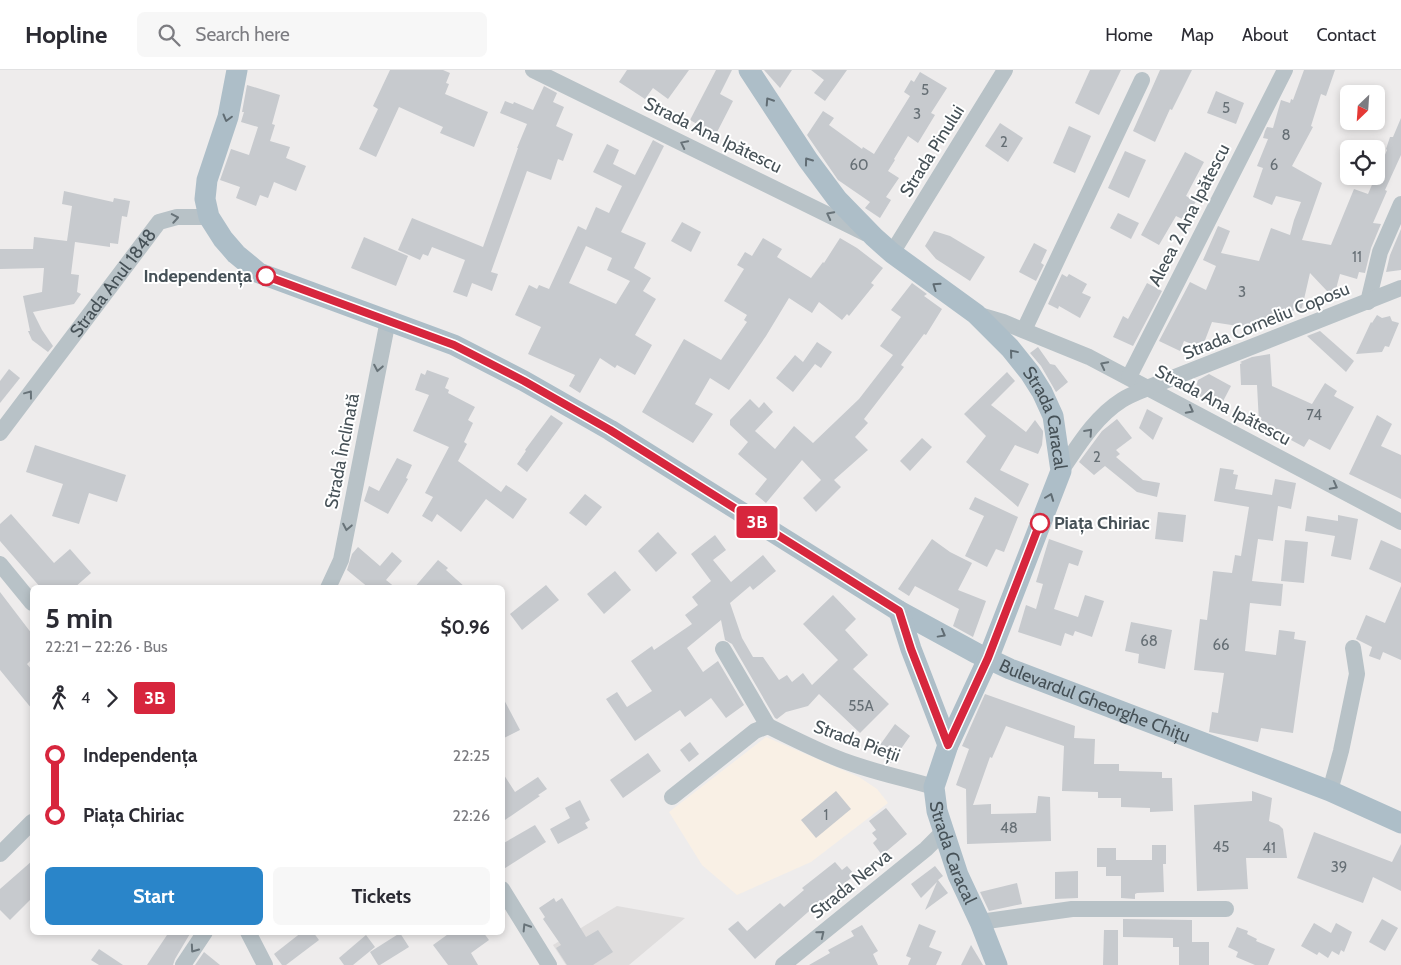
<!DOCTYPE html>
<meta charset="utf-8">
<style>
:root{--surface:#fff;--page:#f7f7f7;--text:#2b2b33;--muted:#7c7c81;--line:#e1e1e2;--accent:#2a85c9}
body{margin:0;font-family:Cabin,sans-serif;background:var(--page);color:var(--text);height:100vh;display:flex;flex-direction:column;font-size:19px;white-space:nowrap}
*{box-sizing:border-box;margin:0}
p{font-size:16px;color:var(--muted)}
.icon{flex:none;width:28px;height:28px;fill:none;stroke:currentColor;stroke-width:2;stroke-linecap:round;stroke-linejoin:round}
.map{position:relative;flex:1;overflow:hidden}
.sheet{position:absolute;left:30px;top:515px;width:475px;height:350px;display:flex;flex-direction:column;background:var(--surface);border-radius:8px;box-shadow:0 2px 8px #0003}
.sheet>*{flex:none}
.badge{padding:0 10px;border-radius:4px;font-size:18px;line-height:32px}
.needle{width:32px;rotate:205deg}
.tools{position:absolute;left:1340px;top:15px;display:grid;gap:10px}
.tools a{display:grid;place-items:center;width:45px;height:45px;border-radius:8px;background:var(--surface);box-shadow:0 2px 8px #0003;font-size:25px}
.map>.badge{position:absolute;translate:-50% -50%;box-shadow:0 0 0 2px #fff}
.legs{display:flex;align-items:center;gap:8px;height:55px;padding:0 15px;font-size:16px}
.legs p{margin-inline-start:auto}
.overview{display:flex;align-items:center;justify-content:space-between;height:85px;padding:0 15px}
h1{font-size:28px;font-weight:700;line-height:38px}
.cta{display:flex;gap:10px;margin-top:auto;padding:10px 15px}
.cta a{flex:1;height:58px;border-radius:8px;background:var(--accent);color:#fff;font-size:20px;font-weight:700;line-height:58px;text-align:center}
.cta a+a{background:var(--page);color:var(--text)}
ul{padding:0 15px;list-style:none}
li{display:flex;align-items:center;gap:18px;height:60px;font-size:19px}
li i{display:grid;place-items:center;width:8px;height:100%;margin:0 6px;background:currentColor}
li i::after{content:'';width:12px;height:12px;margin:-6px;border:4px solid;border-radius:50%;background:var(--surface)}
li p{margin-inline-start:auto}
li:first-child i{background:linear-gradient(#0000 50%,currentColor 0)}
li:last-child i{background:linear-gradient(currentColor 50%,#0000 0)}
header{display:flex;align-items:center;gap:30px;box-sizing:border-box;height:70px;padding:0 25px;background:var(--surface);border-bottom:1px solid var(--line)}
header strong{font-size:24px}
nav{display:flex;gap:28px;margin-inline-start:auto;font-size:18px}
.search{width:350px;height:45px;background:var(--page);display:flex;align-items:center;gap:12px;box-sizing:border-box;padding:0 18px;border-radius:8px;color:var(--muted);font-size:19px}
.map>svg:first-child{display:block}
</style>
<header>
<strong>Hopline</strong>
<div class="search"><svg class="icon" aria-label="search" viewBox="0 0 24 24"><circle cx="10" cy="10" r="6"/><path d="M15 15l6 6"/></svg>Search here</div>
<nav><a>Home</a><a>Map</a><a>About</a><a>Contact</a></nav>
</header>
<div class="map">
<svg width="1401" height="895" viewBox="0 0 1401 895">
<rect width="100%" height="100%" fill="#eeecec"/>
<!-- commercial -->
<path fill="#f9f0e5" d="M766,667L859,707L877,719L888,733L811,792L737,825L702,795L669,742Z"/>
<!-- education -->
<path fill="#dfdddd" d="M617,836L685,848L629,895H566L553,875Z"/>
<!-- building -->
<g fill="#c7cace" fill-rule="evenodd">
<path d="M390,0H443L450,3L446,13L449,14L445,24L488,42L474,77L440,63L443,57L399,37L376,87L359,79L378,39L373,36Z"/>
<path d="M627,0H689L668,29L653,18L645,29L619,12Z"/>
<path d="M716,0H732L720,24L733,31L714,68L702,62L704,58L690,50Z"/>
<path d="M764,0H792L780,18Z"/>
<path d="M811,0H847L825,31L814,23L824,10Z"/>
<path d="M1090,0H1121L1099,45L1075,33Z"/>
<path d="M1160,0H1192L1172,40L1170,39L1155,72L1133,61Z"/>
<path d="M1304,0H1335L1326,26L1321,24L1311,56L1313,57L1292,96L1322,113L1302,170L1331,175L1354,119L1368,124L1387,80L1386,79L1390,67H1393L1401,48V85L1385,120L1387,121L1373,153L1381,154L1371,178L1365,203L1359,202L1357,209L1340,204L1336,219L1333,222L1327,221L1310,203L1302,238L1268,249L1267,252L1251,258L1212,252L1202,278L1184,271L1180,281L1159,271L1190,212L1206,220L1216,196L1203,190L1218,156L1230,161L1221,183L1259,191L1271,158L1290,165L1294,150L1301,132L1276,126L1272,135L1253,127L1263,98L1257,96L1268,69L1263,68L1265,61L1267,57L1273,58L1281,30L1290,33L1291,29L1293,30Z"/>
<path d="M920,2L947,18L931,43L935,45L918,73L908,66L894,89L895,90L888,101L899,108L886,127L891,130L880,148L865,138L870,132L838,110L807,65L823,41L834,48L829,55L862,79L863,77L874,84L910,26L904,22L911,10L914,12Z"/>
<path d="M247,15L280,25L272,54L275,55L270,71L290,77L286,88L306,96L296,121L274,112L268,128L260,125L256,136L236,128L240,117L220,110L231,79L249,85L258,57L241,52L244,42H242Z"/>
<path d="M544,16L557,23L553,32L564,37L556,56L573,64L563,91L558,89L551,110L527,101L491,202L498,204L492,221L472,213L467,227L453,222L465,190L432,177L428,186L423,184L420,190L398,180L412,148L483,177L518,78H517L527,54L500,43L505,31L513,34L514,32L533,40Z"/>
<path d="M1216,21L1244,33L1236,54L1207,43Z"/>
<path d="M1000,53L1023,68L1008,92L985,76Z"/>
<path d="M1069,56L1091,66L1075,103L1053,93Z"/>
<path d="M653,70L664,76L621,162L646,173L634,198L651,208L643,221L656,229L635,265L652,275L635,305L617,295L615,298L600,288L580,323L569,316L575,305L528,284L541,257L515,245L529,215L537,219L539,215L549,219L578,156L586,160L596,137L609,143L622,116L593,102L607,74L619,80L613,94L635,105ZM586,176L612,188L607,200L630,211L616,234L569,213Z"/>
<path d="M1125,81L1146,90L1129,128L1108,118Z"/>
<path d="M1185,82L1204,92L1186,126L1196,131L1186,151L1176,146L1159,175L1141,165Z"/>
<path d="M64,121L113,132L114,128L130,131L127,147L122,146L118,174L110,173V177L75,172L71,204L79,205L77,222L81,224L74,234L33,242L42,260L53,276L48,282L32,270L28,261H30L23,226L42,222L44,198L0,199V179H33L34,167L67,171L72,136L62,134Z"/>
<path d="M1118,143L1139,153L1131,169L1110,158Z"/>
<path d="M682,152L701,162L691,182L671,171Z"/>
<path d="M1401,159V200L1386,202L1390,185Z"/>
<path d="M934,161L950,166L985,187L970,211L936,189L925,176Z"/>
<path d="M364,167L408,186L396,216L351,198Z"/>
<path d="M763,168L782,179L777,187L811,208L823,192L824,193L840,168L857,178L883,198L871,213L874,215L849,246L847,244L842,250L819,232L812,243L789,228L766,266L729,320L710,308L695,334L713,344L693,373L642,342L684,269L721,290L747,252L744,250L747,245L724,231L744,199L737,195L745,182L752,186Z"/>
<path d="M1034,173L1047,180L1041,193L1044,195L1036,211L1019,202Z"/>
<path d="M1062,204L1067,207L1069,204L1087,214L1082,223L1091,227L1080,248L1059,236L1058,239L1048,234Z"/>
<path d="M912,213L927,224L924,226L942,239L926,265L924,264L901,295L904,297L864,349L868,353L855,367L868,380L834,410L841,417L816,442L803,428L821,410L802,390L766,433L755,424L767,409L738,384L748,372L730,355V350L750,329L759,338L764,332L773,342L755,361L775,379L794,356L813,373L859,329L893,285L880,276L901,247L891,240Z"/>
<path d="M1147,213L1162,221L1133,276L1113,267L1123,246L1128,249Z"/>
<path d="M1377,245L1382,248L1390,246L1392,251L1399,253L1389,277L1385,276L1382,282L1356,284L1371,252L1372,253Z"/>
<path d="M1320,261L1354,291L1346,302L1307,266Z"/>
<path d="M817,272L832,282L821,298L815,294L793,322L776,308L795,285L803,292Z"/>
<path d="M1038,277L1050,294L1055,295L1068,312L1056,322L1041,296L1030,283Z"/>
<path d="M1270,284L1272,316L1312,334L1325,313L1337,321L1334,326L1354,337L1330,380L1309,369L1304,377L1291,370L1293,367L1259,353L1257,315H1241L1240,294L1242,293L1240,292L1252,287Z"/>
<path d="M9,299L20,308L0,333V311Z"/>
<path d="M427,300L449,308L445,318L449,320L448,323L475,337L468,350L473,353L464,372L467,374L458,391L501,422L506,415L527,429L513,449L486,429L461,462L437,444L432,452L422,446L433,427L425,423L449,377L413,361L429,325L415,320L421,303L425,305Z"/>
<path d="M1007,302L1015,311L991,335L1026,362L1035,350L1043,361V364L1042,375L1038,384L1015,375L1000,400L1029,414L1018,437L966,392L986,366L964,344Z"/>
<path d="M1209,304L1231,316L1220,337L1197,325L1195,321L1198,310Z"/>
<path d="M1147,339L1163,348L1153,370L1139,358Z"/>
<path d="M551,345L563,353L527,402L517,394L526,381L525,380Z"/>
<path d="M1377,345L1392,354L1381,376L1401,385V429L1349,404Z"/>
<path d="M1117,349L1132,368L1116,380L1120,384L1116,387L1143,410L1160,413L1157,427L1137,422L1105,396L1094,405L1079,392L1102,361Z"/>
<path d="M922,368L932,377L910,401L900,391Z"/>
<path d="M35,375L126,405L117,432L89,423L79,454L52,446L63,414L26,402Z"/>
<path d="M397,388L412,395L406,408L408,409L388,444L364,431L369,416L379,421Z"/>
<path d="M1220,398L1234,400L1233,404L1238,405L1235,419L1272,425L1275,409L1296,413L1291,439L1278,436L1273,471L1258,469L1252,511L1283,514L1281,536L1250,533L1245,581L1276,585L1279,560L1295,562L1294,569L1306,571L1293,663L1261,658L1258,672L1209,662L1212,642L1218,643L1224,603L1194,600L1200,549L1207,550L1213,501L1232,503L1235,485L1241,486L1249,437L1214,431Z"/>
<path d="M585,424L602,437L586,456L569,443Z"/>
<path d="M975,427L1018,447L1004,482L996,479L987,497L965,486L984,446L969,439Z"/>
<path d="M1158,442L1186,445L1183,472L1155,469Z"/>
<path d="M11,444L54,493L70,479L91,503L74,518H41L0,471V454Z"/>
<path d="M1338,445L1358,449L1351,490L1331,486L1335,466L1305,461L1307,446L1338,451Z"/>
<path d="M658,462L677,483L656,502L638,481Z"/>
<path d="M715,465L726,480L713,490L731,512L763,485L776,501L753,520L750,516L730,533L742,568L753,587H763L779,610L787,605L792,612L803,603L812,615L838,590L803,554L833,525L856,549L845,560L868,585L853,599L889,634L860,663L819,624L808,636L786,642L777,649L775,648L732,574L725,570L721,550L687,578L703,602L718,591L744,635L726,648L711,628L685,647L680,640L635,671L606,629L617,622L627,637L652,621L631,591L652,576L654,580L692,554L685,545L698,535L692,527L711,511L691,484Z"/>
<path d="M932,469L950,482L972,493L958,520L986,531L973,567L953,556L959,539L915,516L909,526L898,519Z"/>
<path d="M1049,469L1083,481L1078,496L1069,493L1054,539L1078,547L1085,525L1104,531L1092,567L1075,561L1073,566L1065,563L1061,576L1018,562L1026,535L1036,539L1043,514L1036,512Z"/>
<path d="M1285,470L1308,472L1304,513L1281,511Z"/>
<path d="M1381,470L1401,479V513L1369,499Z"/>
<path d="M358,477L380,496L392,482L402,491L386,510L396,518H369L347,500L352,484Z"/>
<path d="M438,490L448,498L446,500L466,518H414Z"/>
<path d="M615,501L631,520L604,544L587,524Z"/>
<path d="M546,515L559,530L522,560L510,544Z"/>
<path d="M1401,516V590L1383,582L1380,590L1369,586L1372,577L1356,569L1366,545L1385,553Z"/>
<path d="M0,522L32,564V589L27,594L32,600V639L0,600Z"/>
<path d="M1131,552L1172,560L1165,599L1138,593L1139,584L1125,581Z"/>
<path d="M985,624L1075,656L1074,668L1095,669L1094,694H1119V701L1162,702V708H1172L1173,741L1150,742V738L1121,737V728H1098V722L1062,721L1064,676L1006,656L992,688L990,687L973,735L991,734V744L1036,743L1038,726L1050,727L1051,771L967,774L966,719L956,715L969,679L962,676Z"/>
<path d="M502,626L520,660L502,669Z"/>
<path d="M895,654L910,666L891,693L875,682Z"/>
<path d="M690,672L699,684L689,692L680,680Z"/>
<path d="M648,683L661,701L623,728L610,710Z"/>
<path d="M502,702L515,722L538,707L547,719L538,725L540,726L502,752Z"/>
<path d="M836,721L851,739L816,768L801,750Z"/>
<path d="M1252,721L1272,728L1269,751L1279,755L1283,759L1287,788H1246L1248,819L1197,821L1194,735L1252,731Z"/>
<path d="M580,730L590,750L585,753L588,758L558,774L550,759L570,748L565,738Z"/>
<path d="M886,738L907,764L882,785L873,773L877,769L872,763L876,760L869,751Z"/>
<path d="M535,755L546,772L502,800V774Z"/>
<path d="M1314,762L1392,792L1401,774V821L1373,807L1363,833L1297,808Z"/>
<path d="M1152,775H1166V794H1163L1164,822L1137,823L1135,824V829L1121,828V806H1106V797H1097V778H1116V790H1152Z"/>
<path d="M32,791V828L10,850L0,840V819Z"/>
<path d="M835,792L842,800L847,796L855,805L816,835L755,889L728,859L738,851L747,861L780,833L784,837L804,820L802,818Z"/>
<path d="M935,796L943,806L938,810L948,823L925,840L937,812L921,828L911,814Z"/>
<path d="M1078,801V828L1055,829V802Z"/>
<path d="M1017,813L1022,834L989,841L980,822Z"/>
<path d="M554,828L556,832L562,828L586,867L598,860L613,882L593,895H567L556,878L561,875L543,849L545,847L539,838Z"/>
<path d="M1123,849L1192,850V872H1209V895H1179V877H1173V868L1123,867Z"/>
<path d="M1382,849L1398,858L1385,881L1369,872Z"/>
<path d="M1314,853L1331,863L1336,853L1352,862L1344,882L1341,880L1339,885L1332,881L1328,888L1319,882L1317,885L1301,876Z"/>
<path d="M919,854L936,861L929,877L942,882L936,895H908L911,888L906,886Z"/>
<path d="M862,855L878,881L873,884L878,895H809L830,883L828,880L854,866L851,861Z"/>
<path d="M1237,857L1248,861L1247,864L1257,869L1256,871L1275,879L1268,895H1255L1236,887L1238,882L1228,877Z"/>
<path d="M1104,860H1118V895H1103Z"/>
<path d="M169,862H191L175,889L173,895H147Z"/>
<path d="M302,862H313L319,870L286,895H282L274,884Z"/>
<path d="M451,862H483L489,870L471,883L478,895H448L433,875Z"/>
<path d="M400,863L409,877L380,895H378L370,882Z"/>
<path d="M366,865L375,877L353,895H344L339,888Z"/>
<path d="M971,875L983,895H961Z"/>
<path d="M99,879L123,895H99L91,890Z"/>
<path d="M204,882L220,895H195Z"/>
</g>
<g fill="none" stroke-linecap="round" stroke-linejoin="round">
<!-- minor -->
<g stroke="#b8c2c7" stroke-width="16">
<path d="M533,0L865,163"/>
<path d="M892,183L1005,0"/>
<path d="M1368,232L1380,182L1401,134"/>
<path d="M976,244L1003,252L1089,287L1401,452"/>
<path d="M1024,260L1142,10"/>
<path d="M1129,307L1285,0"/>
<path id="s1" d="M0,363L159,152L177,147H209"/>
<path d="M1061,401C1078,376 1095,347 1122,330C1130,325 1139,322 1147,318L1401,218"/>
<path d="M0,494L32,533"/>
<path d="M328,518L341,490L388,250"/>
<path d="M723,579L768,656"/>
<path d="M1330,721L1341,681L1357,604L1353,578"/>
<path d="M672,727L755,661L768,656C790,667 812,678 834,687C867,701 901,707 934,717"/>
<path d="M0,784L32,752"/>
<path d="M502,819L549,895"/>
<path d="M980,852L1072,839H1226"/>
<path d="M248,862L265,895"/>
<path d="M183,895L205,862"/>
<path d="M783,895L926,779L943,762"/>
</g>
<!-- major -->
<g stroke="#adbec8" stroke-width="21">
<path id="s2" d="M237,0L228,47L207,110L205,129L209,147L223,169L236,184L259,203L454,275L524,311L610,360L899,541L976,583L1010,599L1330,721L1401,753"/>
<path id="s3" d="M749,0L808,90L837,129L874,167L892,183L976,244L1010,278L1030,303L1042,322L1053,346L1061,401L988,589L948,675L934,717L937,741L958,805L980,852L997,895"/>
<path d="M899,541L911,579L948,675"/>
</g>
</g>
<!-- one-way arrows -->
<defs><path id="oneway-chevron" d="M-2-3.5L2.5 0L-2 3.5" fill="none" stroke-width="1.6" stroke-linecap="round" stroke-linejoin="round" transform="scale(1.25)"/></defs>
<g stroke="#606c73">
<use href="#oneway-chevron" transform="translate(769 31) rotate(-123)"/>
<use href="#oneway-chevron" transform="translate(227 48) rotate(105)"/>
<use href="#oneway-chevron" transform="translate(808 91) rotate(-126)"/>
<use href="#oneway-chevron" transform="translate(936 216) rotate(-145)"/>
<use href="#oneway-chevron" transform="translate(1013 283) rotate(-130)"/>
<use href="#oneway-chevron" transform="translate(1050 427) rotate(-69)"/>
<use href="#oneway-chevron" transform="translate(942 564) rotate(29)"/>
</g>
<g stroke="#687379">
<use href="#oneway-chevron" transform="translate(684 74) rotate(-154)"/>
<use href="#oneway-chevron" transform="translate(830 145) rotate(-153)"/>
<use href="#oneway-chevron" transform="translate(175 148) rotate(-10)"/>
<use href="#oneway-chevron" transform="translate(1104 295) rotate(-153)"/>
<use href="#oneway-chevron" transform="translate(378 298) rotate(101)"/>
<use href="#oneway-chevron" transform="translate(29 324) rotate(-53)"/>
<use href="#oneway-chevron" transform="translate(1190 340) rotate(28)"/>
<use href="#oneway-chevron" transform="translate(1089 362) rotate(-48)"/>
<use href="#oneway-chevron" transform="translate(1334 416) rotate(28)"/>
<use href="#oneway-chevron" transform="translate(347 457) rotate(101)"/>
<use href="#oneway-chevron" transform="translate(526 857) rotate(-122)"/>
<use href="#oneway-chevron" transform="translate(821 864) rotate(-39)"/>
<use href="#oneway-chevron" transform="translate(194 879) rotate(125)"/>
</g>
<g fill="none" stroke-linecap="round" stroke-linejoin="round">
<defs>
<path id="line-1" d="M266,206L454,275L524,311L610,360L899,541L911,579L948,675L988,588L1040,453"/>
</defs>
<!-- line-1 casing -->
<use href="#line-1" stroke="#fff" stroke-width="11"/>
<!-- line-1 -->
<use href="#line-1" stroke="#d7263d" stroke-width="8"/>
</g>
<!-- markers -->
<g fill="#fff" stroke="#d7263d" stroke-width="2.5">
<circle cx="266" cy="206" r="9"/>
<circle cx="1040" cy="453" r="9"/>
</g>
<g text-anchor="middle" stroke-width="4" stroke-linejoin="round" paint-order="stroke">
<!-- number labels -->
<g font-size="15" fill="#666f75">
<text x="925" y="25">5</text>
<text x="1226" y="43">5</text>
<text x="917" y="49">3</text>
<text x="1286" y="70">8</text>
<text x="1004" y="77">2</text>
<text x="859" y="100">60</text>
<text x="1274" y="100">6</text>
<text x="1357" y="192">11</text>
<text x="1242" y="227">3</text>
<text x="1314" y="350">74</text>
<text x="1097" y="392">2</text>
<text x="1149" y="576">68</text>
<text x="1221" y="580">66</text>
<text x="861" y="641">55A</text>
<text x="826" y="750">1</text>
<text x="1009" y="763">48</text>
<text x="1221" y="782">45</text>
<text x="1269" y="783">41</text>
<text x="1339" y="802">39</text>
</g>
<!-- street labels -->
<g font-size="18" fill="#465157" stroke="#fff">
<text transform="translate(713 65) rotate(26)" y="6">Strada Ana Ipătescu</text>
<text transform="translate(932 81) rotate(-58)" y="6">Strada Pinului</text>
<text transform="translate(1189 145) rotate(-63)" y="6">Aleea 2 Ana Ipătescu</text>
<text dy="6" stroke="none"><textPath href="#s1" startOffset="188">Strada Anul 1848</textPath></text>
<text transform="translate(1266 251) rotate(-22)" y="6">Strada Corneliu Coposu</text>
<text transform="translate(1223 335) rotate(28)" y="6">Strada Ana Ipătescu</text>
<text dy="6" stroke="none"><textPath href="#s3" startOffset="466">Strada Caracal</textPath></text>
<text transform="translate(342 381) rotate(-79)" y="6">Strada Înclinată</text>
<text dy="6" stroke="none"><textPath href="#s2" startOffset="1170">Bulevardul Gheorghe Chițu</textPath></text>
<text transform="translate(857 671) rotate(20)" y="6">Strada Pieții</text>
<text dy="6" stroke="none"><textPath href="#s3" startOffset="931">Strada Caracal</textPath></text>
<text transform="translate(851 814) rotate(-39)" y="6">Strada Nerva</text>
</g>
<!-- stop labels -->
<g font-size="18" font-weight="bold" fill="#465157" stroke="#fff" text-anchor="end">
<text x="252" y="212">Independența</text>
<text x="1054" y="459" text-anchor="start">Piața Chiriac</text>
</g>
</g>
</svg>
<div class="tools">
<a><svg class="needle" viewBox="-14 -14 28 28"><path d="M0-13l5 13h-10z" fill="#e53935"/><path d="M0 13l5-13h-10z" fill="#7c7c81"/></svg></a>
<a><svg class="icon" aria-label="locate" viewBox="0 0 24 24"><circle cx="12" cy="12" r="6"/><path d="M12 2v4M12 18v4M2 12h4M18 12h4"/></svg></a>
</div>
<b class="badge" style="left:757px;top:452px;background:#d7263d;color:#fff">3B</b>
<section class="sheet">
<div class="overview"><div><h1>5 min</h1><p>22:21 – 22:26 · Bus</p></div><b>$0.96</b></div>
<div class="legs"><svg class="icon" aria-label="walk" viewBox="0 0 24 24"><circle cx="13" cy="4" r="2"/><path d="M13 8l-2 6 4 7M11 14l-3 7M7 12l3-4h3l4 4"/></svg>4<svg class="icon" aria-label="forward" viewBox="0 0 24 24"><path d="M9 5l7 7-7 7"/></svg><b class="badge" style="background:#d7263d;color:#fff">3B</b></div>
<ul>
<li><i style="color:#d7263d"></i><b>Independența</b><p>22:25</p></li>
<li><i style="color:#d7263d"></i><b>Piața Chiriac</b><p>22:26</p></li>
</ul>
<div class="cta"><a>Start</a><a>Tickets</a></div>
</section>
</div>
